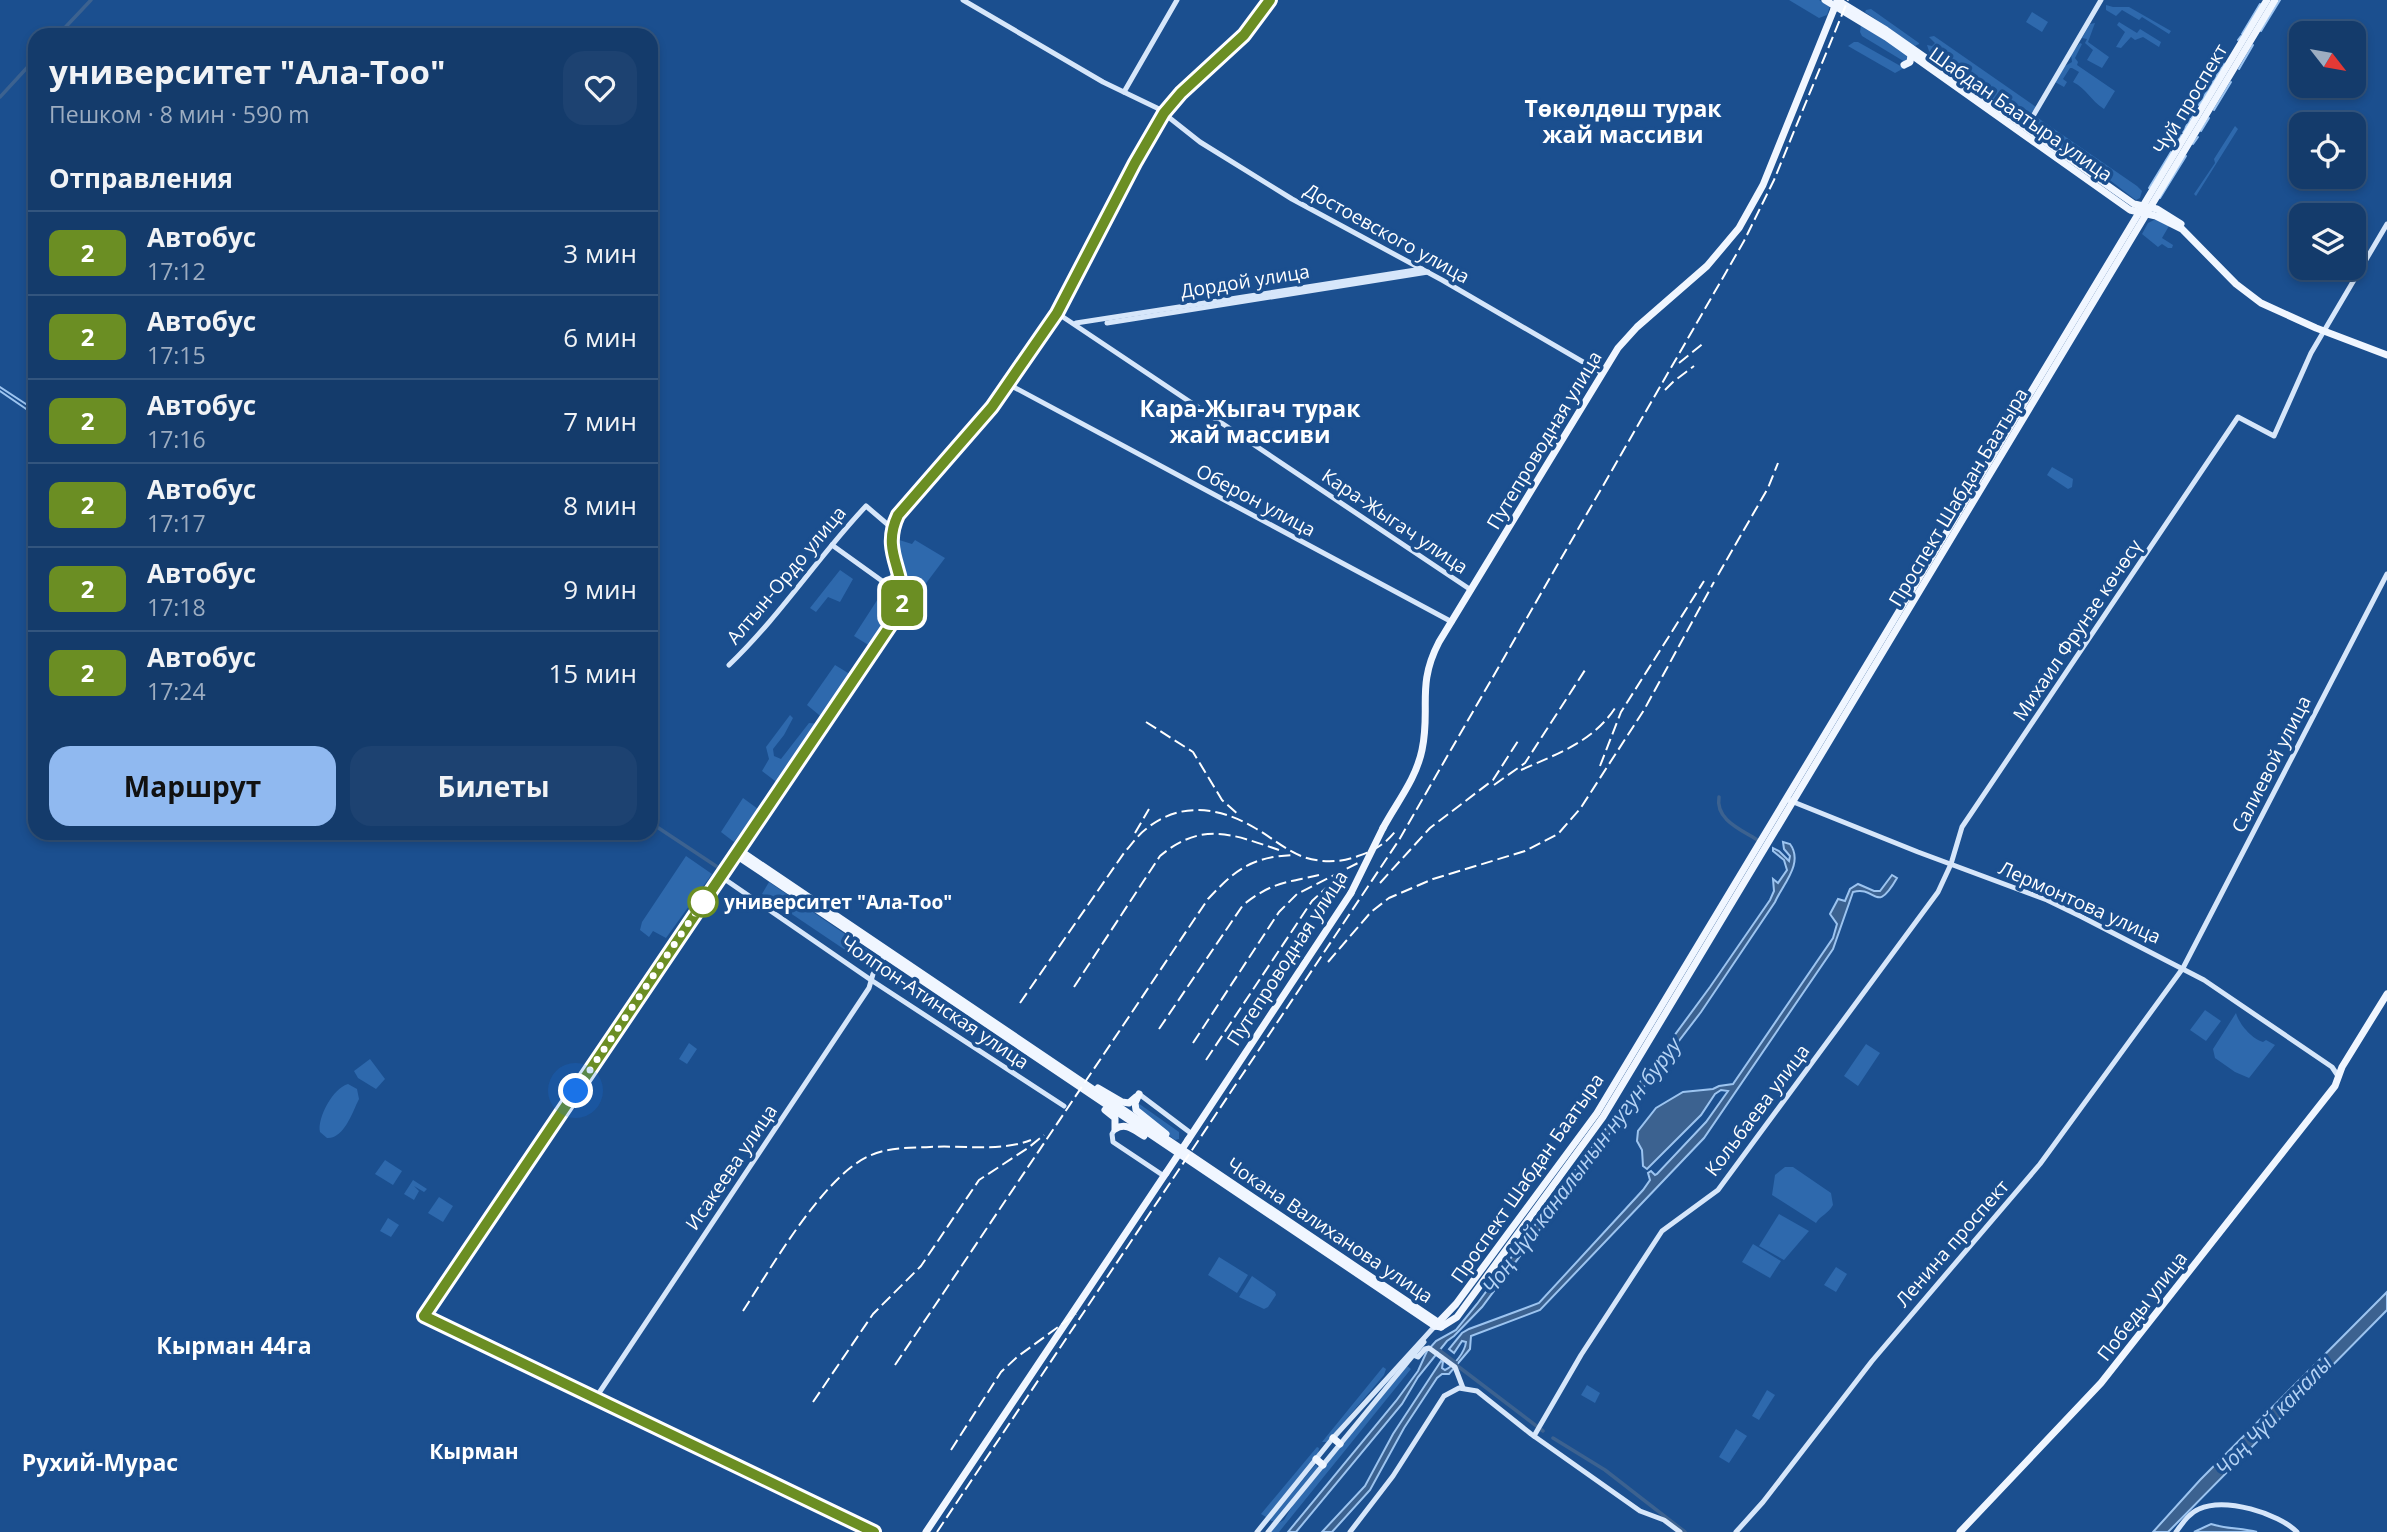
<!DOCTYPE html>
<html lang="ru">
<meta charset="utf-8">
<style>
:root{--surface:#143b6b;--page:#1d4271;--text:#f1f3f6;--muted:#9dadc1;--line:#33557e;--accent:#90b9f0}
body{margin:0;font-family:"Open Sans",sans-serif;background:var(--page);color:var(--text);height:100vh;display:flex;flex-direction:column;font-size:26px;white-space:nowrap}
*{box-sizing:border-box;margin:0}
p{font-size:23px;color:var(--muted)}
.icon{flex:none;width:38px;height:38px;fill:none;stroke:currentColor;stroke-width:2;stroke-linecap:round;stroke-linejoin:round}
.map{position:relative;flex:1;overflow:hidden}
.details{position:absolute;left:28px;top:28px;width:630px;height:812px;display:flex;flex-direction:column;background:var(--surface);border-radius:21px;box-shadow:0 4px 10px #0003,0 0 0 2px var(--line)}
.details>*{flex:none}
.badge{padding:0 14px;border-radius:10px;font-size:24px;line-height:46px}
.needle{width:46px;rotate:121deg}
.fabs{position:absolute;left:2289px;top:21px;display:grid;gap:14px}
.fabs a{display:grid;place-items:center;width:77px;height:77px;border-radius:14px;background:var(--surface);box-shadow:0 4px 10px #0003,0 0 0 2px var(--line);font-size:35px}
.you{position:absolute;width:35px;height:35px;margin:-18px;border:5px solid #fff;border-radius:50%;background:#1a73e8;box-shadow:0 0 0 10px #1a73e833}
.map>.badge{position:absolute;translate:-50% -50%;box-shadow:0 0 0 4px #fff}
h2{padding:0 21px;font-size:26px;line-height:63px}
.round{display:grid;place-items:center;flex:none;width:74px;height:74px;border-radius:21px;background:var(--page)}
.summary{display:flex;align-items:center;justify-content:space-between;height:119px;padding:0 21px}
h1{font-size:33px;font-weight:700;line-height:52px}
.action{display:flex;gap:14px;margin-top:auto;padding:14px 21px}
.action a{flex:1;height:80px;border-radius:21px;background:var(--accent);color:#111;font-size:28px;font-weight:700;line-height:80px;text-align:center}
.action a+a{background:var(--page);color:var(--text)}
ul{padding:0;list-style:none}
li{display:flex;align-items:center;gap:21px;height:84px;padding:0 21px;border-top:2px solid var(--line)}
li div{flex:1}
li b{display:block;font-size:26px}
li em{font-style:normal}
li .badge{min-width:77px;font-weight:700;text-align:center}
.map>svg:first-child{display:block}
</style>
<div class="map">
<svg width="2387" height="1532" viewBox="0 0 2387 1532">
<rect width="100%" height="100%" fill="#1b4f8f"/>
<!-- green -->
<g fill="#2e69ad">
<path d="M1789,0H1819L1830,6L1827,15L1819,18Z"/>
<path d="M2106,5L2113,7H2129L2171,31L2169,34L2142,17L2139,20L2122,10L2116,16L2106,10Z"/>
<path d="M1871,9L1919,43V44L1915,46L1865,12L1866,10Z"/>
<path d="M2032,12L2048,22L2042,32L2026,22Z"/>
<path d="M2119,22L2137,33L2140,29L2161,42L2159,47L2143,37L2135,40L2131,37L2121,48L2116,47L2125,32L2117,25Z"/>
<path d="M2095,23L2088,42L2109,57L2102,68L2087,60L2093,50L2085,43L2087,39L2082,38L2090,24Z"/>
<path d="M1861,25L1910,56L1905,62L1862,36L1860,32Z"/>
<path d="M1934,36L2036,107L2032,113H2028L2025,117L2026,123L1930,54L1927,45L1932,46L1935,43L1929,37Z"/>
<path d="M1854,42H1858L1904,68L1895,73L1848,46Z"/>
<path d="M2080,43L2082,44L2075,58L2078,62L2077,65L2115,91L2104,109C2090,100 2087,89 2073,82L2079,72L2072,68H2070L2063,79L2067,82L2064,87L2055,82L2065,66L2072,62L2071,54Z"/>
<path d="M2222,61L2226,63L2201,107L2199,106L2202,99L2198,106L2195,105Z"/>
<path d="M2038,118L2137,186L2142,191L2140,198L2136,200L2133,198L2102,174L2030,127Z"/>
<path d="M2235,126L2238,129L2196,196L2194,194L2215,163L2214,159Z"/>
<path d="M2156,219L2169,226L2162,238L2173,245L2172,248H2168L2162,244L2158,247L2142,234L2148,223Z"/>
<path d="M2052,467L2073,479L2072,487L2068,489L2047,475Z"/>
<path d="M896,539L912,544L915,540L945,558L915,598L901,569Z"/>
<path d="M840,570L853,579L840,602L828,597L816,612L810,608Z"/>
<path d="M885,588L897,596C894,616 882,631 870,646L854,636Z"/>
<path d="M835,665L853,676L824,719L807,705Z"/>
<path d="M790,715L793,718L784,735L773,749L774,756L781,759L809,723L820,724L779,784L762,771L769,759L766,747Z"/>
<path d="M743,798L758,809L734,842L721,832Z"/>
<path d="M686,856L712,874L666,938L653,931L649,937L640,930L642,922Z"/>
<path d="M769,882L877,956L869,966L762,894Z"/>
<path d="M2205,1010L2221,1021L2206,1041L2190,1030Z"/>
<path d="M2236,1013C2239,1024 2252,1039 2263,1042L2266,1040L2275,1045L2249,1078L2235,1072L2215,1058L2213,1049Z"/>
<path d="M689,1043L697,1049L687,1064L679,1059Z"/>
<path d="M1866,1044L1880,1053L1858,1086L1844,1076Z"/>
<path d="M370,1059L385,1079L376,1089L358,1078L354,1071Z"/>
<path d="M348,1084L357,1089L359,1099C352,1113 344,1139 327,1138L320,1132C317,1118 333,1088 348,1084Z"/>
<path d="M1138,1103L1179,1132V1139L1175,1140L1139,1112Z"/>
<path d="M385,1160L402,1171L393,1185L375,1174Z"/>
<path d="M1785,1167H1793L1831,1193L1833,1205C1828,1214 1821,1215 1816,1223L1772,1195L1775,1175Z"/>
<path d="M413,1180L427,1189L424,1192L414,1186L419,1191L414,1200L404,1194Z"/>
<path d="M439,1197L453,1206L443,1222L428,1213Z"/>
<path d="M1779,1214L1809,1231L1784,1260L1759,1246Z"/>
<path d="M388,1218L399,1225L391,1237L380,1231Z"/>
<path d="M1753,1244L1781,1261L1770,1278L1742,1262Z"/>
<path d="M1219,1257L1248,1275L1237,1293L1208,1275Z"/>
<path d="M1836,1267L1847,1274L1836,1292L1824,1285Z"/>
<path d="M1252,1276L1275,1292L1276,1295L1268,1307L1264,1309L1239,1297Z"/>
<path d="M1407,1366L1411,1369L1279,1532H1270L1277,1524L1284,1520L1293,1505Z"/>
<path d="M1383,1367L1386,1369L1384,1375L1327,1442H1322Z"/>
<path d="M1587,1385L1600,1393L1595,1403L1581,1395Z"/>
<path d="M1767,1390L1775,1395L1759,1420L1752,1416Z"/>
<path d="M1736,1429L1747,1436L1729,1463L1719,1457Z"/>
<path d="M1317,1447L1319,1448L1318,1454L1266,1517L1261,1514Z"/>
<path d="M1316,1464L1318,1468L1274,1521H1271L1270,1519Z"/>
</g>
<!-- water -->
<g fill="#3c6290" stroke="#9cc4f0" stroke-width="2">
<path d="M1783,842L1790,844C1804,863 1783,884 1775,902L1701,1012L1617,1122L1599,1150L1482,1307L1454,1336L1447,1341L1418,1377L1402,1404L1296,1532H1288L1396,1401L1418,1371L1427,1351L1436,1341L1456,1330L1477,1304L1710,987L1770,900L1774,891L1773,879L1778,883L1787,870L1784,860L1773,851V848L1779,851L1789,861L1790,856L1784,849Z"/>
<path d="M1892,875L1897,878C1875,916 1877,885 1853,892L1833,949L1704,1138L1540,1310L1471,1336L1470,1349L1449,1374H1442L1437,1378L1404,1428L1370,1490L1332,1532H1322L1365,1486L1393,1434L1441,1361L1443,1362L1442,1368L1445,1370C1454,1366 1465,1352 1466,1342L1462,1341L1454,1353L1449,1349L1462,1333L1469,1329L1539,1303L1643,1190L1650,1180L1648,1173L1651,1171L1655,1175L1657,1174L1706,1122L1728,1091L1721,1090L1715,1094L1701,1115L1647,1169L1643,1166L1642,1150L1637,1141L1638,1131L1656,1108L1683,1092L1713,1089L1719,1086L1733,1084L1833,938L1837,924L1830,914L1838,899L1845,901L1850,889L1858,884L1874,891H1880Z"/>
<path d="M2387,1292V1310L2168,1532H2153L2200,1480Z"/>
<path d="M2211,1524C2226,1529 2242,1528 2257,1532H2194Z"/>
</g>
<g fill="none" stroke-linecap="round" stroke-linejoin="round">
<!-- stream -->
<g stroke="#9cc4f0" stroke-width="2">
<path d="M2261,31L2280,0"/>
<path d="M2242,34L2260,4"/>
<path d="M2238,40L2241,36"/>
<path d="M2239,69L2253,45"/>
<path d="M2199,105L2224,64"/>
<path d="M2214,110L2231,82"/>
<path d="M2201,131L2209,118"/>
<path d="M2183,132L2195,111"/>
<path d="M2193,144L2198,137"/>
<path d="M2173,148L2181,135"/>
<path d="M2149,188L2171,152"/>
<path d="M2160,198L2186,156"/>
<path d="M0,387L35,410"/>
<path d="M0,391L35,415"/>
</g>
<!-- canal -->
<g stroke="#3c6290" stroke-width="3.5">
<path d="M58,35L91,0"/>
<path d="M0,97L35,59"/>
<path d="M1719,797C1715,820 1742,830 1759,841"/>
<path d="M651,823L719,868"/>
<path d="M1439,1350L1456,1363"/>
<path d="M1455,1364L1543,1431"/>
<path d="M1553,1438L1605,1470L1685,1532"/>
</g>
<!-- secondary -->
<g stroke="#d6e6fa" stroke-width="5">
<path d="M963,0L1103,82L1157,108L1200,142L1292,199L1442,280L1602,373"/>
<path d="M1124,92L1177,0"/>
<path d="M2026,128L2101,0"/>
<path d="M1057,313L1471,590"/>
<path d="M1076,323L1422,269"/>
<path d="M1107,323L1428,272"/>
<path d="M1008,384L1452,622"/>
<path d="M832,545L903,596"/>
<path d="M886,582L898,572"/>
<path d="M729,665C780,616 818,557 866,506L893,529"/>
<path d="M1786,799L1918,852L2047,900L2082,917L2204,980L2332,1067L2338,1076"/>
<path d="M736,855L424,1316L874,1532"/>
<path d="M720,876L871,980L1064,1106"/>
<path d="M1139,1094L1192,1134"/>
<path d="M1115,1129L1112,1134L1113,1142L1164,1176"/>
<path d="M1413,1355L1418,1357L1425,1349L1429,1348L1455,1367L1463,1388"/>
<path d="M595,1399L869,988L873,974L886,954"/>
<path d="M1534,1436L1581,1355L1662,1231L1718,1190L1938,892L1951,864L1962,827L2238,417L2274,436L2311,353L2387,224"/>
<path d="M1257,1532L1333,1438L1435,1326"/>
<path d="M1268,1532L1424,1342"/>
<path d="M1350,1532L1393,1476L1444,1396L1459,1388L1477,1391L1531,1434L1640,1511L1664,1520L1680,1532"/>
<path d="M1736,1532L1763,1502L1872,1361L2040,1164L2183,968L2387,574"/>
<path d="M2176,1532C2182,1524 2189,1513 2199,1509C2225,1497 2278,1513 2297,1532"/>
</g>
<!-- primary -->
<g stroke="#f0f6ff" stroke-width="7">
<path d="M1270,0L1244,35L1181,93L1164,113L1135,163L1064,301L1042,336L984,417L898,515C879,555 912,578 900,608C887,639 863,667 845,694C808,748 773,802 736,855L1435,1326L1441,1327"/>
<path d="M1825,0L1886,37L2130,210L2156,216L2182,229L2236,284L2261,303L2316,328L2387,355"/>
<path d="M1837,0L1886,30L2134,204L2157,209L2181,224"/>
<path d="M1904,65L1910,62L1911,55"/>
<path d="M1383,828C1397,802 1416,779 1422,750C1431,708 1416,686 1439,642L1618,348L1637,327L1707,266L1739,228L1763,185L1834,9"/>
<path d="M739,850L1439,1323"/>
<path d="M1098,1088L1122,1102L1129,1103L1136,1097"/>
<path d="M1139,1094L1135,1103L1136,1110L1166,1134"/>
<path d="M1105,1110L1115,1118V1129C1126,1122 1134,1130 1144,1136"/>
<path d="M1188,1140L1351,893"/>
<path d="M1435,1326L1456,1304L1597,1113L2267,0"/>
<path d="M1441,1327L1457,1317L1603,1117L2275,0"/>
<path d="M1333,1438L1340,1444"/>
<path d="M1316,1459L1323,1465"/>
<path d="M926,1532L1166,1173"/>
<path d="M1960,1532L2101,1383L2335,1086L2342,1067L2387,994"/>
</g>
<!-- rail -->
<g stroke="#fff" stroke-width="2" stroke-dasharray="12 5" stroke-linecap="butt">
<path d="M1679,363L1705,342"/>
<path d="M1665,390L1673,382L1694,366"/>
<path d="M1718,575L1768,488L1778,463"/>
<path d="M1146,722L1193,752L1222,800L1240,816"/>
<path d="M1600,766L1621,712L1704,581"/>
<path d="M1521,770C1559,753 1595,741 1617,705"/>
<path d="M1494,785L1525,763L1587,667"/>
<path d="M1135,833L1149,809"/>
<path d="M1380,883L1430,828L1493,780L1518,741"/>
<path d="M1328,962L1371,912L1389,898L1433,879L1525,851L1558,834L1580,809L1644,710L1714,582"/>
<path d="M1074,987L1160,856C1202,821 1232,834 1279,850"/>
<path d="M1020,1003L1124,853C1131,845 1138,835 1146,829C1180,801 1220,807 1255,828C1271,837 1284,849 1301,856C1319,863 1340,863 1358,856C1374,851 1387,843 1397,829"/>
<path d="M1159,1029L1243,905C1272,882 1285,883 1319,875"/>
<path d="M1193,1043L1279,912L1297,894L1358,863"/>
<path d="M1206,1060L1312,901L1326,888L1340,880"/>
<path d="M743,1311C771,1268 822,1179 867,1157C886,1147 909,1148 930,1147C962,1145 1001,1152 1031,1140"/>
<path d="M895,1365L1208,899C1235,870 1251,857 1293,855"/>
<path d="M813,1402L873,1314L921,1266L979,1180L1028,1148L1044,1135"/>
<path d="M951,1450L1001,1372L1017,1357L1076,1314"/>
<path d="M937,1532L1399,840L1744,241L1774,180L1848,0"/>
</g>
<!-- primary-bridge -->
<g stroke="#f0f6ff" stroke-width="7">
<path d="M1834,9L1838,0"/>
<path d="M1351,893L1383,828"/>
<path d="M1166,1173L1188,1140"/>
</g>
</g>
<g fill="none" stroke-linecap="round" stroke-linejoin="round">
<defs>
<path id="line" d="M874,1532L424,1316L894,620C918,578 877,559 898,515L992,407L1057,313L1135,163L1164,113L1181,93L1244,35L1270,0"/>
</defs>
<!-- line casing -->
<use href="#line" stroke="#fff" stroke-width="16"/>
<!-- line -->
<use href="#line" stroke="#6b8e23" stroke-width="10"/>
<!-- walk -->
<path stroke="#fff" stroke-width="7" stroke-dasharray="0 12.6" d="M576,1091L706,897L703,902"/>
</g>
<!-- markers -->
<circle fill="#fff" stroke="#6b8e23" stroke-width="3.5" cx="703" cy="902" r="14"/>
<g text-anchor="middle" stroke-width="7" stroke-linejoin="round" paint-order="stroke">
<!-- street labels -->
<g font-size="19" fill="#fff" stroke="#1b4f8f">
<text transform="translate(2190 99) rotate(-59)" y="7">Чуй проспект</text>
<text transform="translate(2021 114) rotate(35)" y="7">Шабдан Баатыра улица</text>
<text transform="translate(1387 233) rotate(29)" y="7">Достоевского улица</text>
<text transform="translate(1245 281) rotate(-9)" y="7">Дордой улица</text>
<text transform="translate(1544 440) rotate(-59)" y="7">Путепроводная улица</text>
<text transform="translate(1958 497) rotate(-59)" y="7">Проспект Шабдан Баатыра</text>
<text transform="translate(1256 500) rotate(28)" y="7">Оберон улица</text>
<text transform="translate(1395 521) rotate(34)" y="7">Кара-Жыгач улица</text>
<text transform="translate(786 575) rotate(-50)" y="7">Алтын-Ордо улица</text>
<text transform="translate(2077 630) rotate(-56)" y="7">Михаил Фрунзе көчөсү</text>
<text transform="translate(2271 764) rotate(-63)" y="7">Салиевой улица</text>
<text transform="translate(2080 902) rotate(24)" y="7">Лермонтова улица</text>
<text transform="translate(1287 958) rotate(-57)" y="7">Путепроводная улица</text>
<text transform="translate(935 1002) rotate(34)" y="7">Чолпон-Атинская улица</text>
<text transform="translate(1757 1110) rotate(-53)" y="7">Кольбаева улица</text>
<text transform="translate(731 1167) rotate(-56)" y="7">Исакеева улица</text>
<text transform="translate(1527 1178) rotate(-55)" y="7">Проспект Шабдан Баатыра</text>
<text transform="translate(1330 1230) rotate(34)" y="7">Чокана Валиханова улица</text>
<text transform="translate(1952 1243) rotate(-49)" y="7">Ленина проспект</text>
<text transform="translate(2142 1306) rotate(-52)" y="7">Победы улица</text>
</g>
<!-- stop labels -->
<g font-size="19" font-weight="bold" fill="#fff" stroke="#1b4f8f" text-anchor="start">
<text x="724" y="909">университет "Ала-Тоо"</text>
</g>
<!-- water labels -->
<g font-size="21" font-style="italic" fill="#b5d3f5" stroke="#1b4f8f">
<text transform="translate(1582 1166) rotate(-53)" y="7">Чоң Чүй каналынын нугун буруу</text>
<text transform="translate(2274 1416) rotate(-46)" y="7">Чоң Чүй каналы</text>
</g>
<!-- neighbourhood labels -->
<g font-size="21" font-weight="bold" fill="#fff" stroke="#1b4f8f">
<text x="474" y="1459">Кырман</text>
</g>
<!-- quarter labels -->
<g font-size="23" font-weight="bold" fill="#fff" stroke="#1b4f8f">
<text x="1623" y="117">Төкөлдөш турак<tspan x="1623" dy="26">жай массиви</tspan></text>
<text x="1250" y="417">Кара-Жыгач турак<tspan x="1250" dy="26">жай массиви</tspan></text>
<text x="234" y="1354">Кырман 44га</text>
<text x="100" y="1471">Рухий-Мурас</text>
</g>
</g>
</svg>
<div class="fabs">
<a><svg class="needle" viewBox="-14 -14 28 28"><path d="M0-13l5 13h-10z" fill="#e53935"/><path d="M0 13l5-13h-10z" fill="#9dadc1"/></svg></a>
<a><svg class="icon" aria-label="locate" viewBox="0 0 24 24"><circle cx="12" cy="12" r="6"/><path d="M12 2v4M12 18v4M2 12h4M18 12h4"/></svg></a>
<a><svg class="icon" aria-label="layers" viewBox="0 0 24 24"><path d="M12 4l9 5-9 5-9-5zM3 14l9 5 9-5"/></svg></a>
</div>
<div class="you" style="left:576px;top:1091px"></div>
<b class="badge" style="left:902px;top:603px;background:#6b8e23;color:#fff">2</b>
<section class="details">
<div class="summary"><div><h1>университет &quot;Ала-Тоо&quot;</h1><p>Пешком · 8 мин · 590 m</p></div><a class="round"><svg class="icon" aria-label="heart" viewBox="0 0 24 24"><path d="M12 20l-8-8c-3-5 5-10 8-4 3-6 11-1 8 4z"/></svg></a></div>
<h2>Отправления</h2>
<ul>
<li><span class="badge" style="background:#6b8e23;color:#fff">2</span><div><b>Автобус</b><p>17:12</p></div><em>3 мин</em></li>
<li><span class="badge" style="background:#6b8e23;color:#fff">2</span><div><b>Автобус</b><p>17:15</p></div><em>6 мин</em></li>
<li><span class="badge" style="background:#6b8e23;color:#fff">2</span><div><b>Автобус</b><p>17:16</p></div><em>7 мин</em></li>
<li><span class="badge" style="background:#6b8e23;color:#fff">2</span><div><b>Автобус</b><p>17:17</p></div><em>8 мин</em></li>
<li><span class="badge" style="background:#6b8e23;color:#fff">2</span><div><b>Автобус</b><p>17:18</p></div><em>9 мин</em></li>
<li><span class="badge" style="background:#6b8e23;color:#fff">2</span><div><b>Автобус</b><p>17:24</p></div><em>15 мин</em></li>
</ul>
<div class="action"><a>Маршрут</a><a>Билеты</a></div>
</section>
</div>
